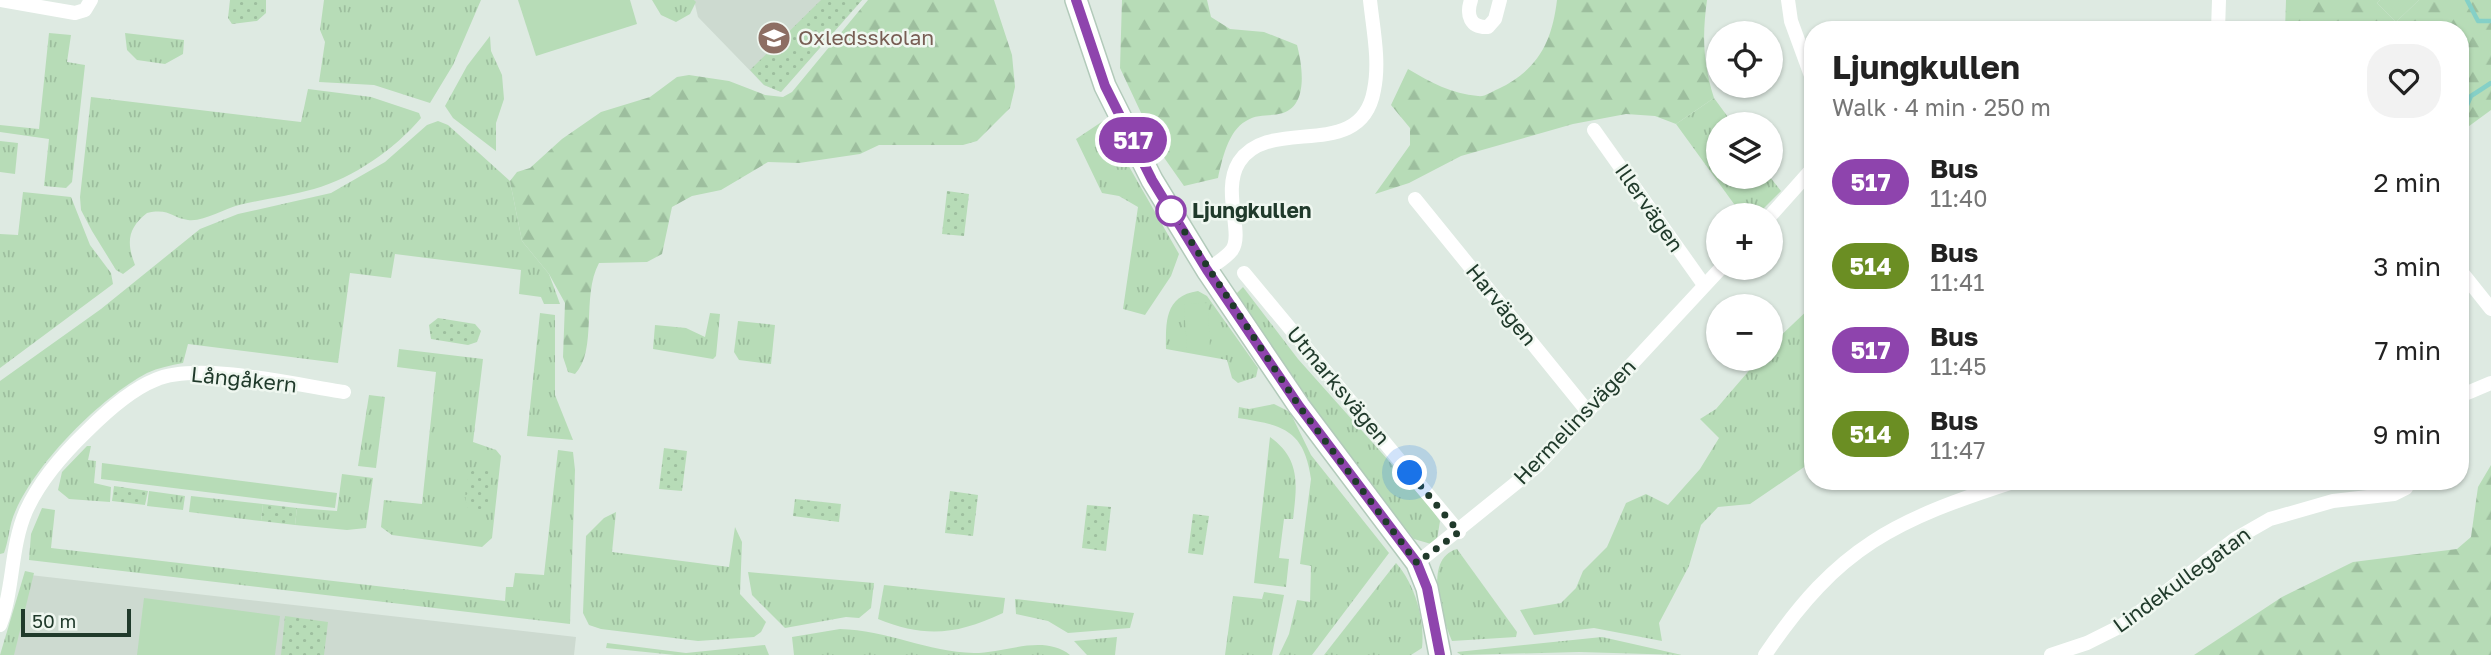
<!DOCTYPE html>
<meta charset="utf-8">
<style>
:root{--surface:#fff;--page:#f2f2f2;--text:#222;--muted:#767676}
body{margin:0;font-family:"Golos Text",sans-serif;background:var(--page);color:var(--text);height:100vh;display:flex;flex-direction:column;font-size:26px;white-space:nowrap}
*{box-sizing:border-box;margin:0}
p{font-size:23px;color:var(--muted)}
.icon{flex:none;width:38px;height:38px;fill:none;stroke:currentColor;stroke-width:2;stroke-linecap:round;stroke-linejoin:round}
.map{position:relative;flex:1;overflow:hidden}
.drawer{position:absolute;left:1804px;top:21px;width:665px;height:469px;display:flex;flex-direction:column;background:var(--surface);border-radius:28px;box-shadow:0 2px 5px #0004}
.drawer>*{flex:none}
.badge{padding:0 14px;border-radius:23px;font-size:24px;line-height:46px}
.tools{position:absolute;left:1706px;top:21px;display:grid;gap:14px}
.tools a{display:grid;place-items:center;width:77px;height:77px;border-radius:50%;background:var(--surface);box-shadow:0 2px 5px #0004;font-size:35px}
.scale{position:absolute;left:21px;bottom:18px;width:110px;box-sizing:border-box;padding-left:7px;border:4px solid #203a2b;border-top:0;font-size:19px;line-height:24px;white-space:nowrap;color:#203a2b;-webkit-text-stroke:5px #eff7f0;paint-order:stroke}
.you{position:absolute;width:35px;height:35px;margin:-18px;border:5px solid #fff;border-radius:50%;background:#1a73e8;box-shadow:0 0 0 10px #1a73e833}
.map>.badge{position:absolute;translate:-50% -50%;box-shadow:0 0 0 4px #fff}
.round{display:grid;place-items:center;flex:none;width:74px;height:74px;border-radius:28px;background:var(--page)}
.overview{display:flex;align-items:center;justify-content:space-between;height:119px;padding:0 28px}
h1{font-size:33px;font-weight:700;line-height:52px}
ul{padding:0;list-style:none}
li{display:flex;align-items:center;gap:21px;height:84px;padding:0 28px}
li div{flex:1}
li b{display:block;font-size:26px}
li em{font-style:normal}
li .badge{min-width:77px;font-weight:700;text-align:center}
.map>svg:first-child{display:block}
</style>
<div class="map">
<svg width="2491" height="655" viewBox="0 0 2491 655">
<defs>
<pattern id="grass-tufts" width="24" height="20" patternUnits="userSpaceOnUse" patternTransform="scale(1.75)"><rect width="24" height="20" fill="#b7dcb7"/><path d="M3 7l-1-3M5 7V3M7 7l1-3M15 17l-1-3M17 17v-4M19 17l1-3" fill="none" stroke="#9dbe9e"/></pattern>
<pattern id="forest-firs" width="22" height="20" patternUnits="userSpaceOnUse" patternTransform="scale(1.75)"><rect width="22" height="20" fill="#b7dcb7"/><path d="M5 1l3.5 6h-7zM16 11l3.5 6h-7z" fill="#9dbe9e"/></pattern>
<pattern id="park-dots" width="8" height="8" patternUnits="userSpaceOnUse" patternTransform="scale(1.75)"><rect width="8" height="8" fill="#b7dcb7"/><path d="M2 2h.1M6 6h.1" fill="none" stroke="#9dbe9e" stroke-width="1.8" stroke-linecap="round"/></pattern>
</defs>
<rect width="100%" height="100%" fill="#deeae2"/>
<!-- built -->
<g fill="#cddad0">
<path d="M694,0H862L781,92L764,85L698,17Z"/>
<path d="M30,575L576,637L574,655H10Z"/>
</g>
<!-- grass -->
<g fill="url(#grass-tufts)">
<path d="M324,0H481L453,65L430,103L374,85L319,82L325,42L320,30Z"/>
<path d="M652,0H694L696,2L690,14L676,22L661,15Z"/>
<path d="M49,33L71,35L67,62L85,65L72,182L66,188L44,186L49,139L0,132V125L39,129Z"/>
<path d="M125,33L184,40L183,54L165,64L137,60L127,50Z"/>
<path d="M490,36L491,51L502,75L504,99L496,123V151L453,118L445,106L467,66Z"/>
<path d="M308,89L371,97L419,113L421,118C395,149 353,178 314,189C289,196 264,199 239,205C223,209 204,222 188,220C171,218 170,208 147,213C128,228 126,242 135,265L123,274L116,270L92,231L81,210L80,197L91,97L301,122Z"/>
<path d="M1714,98L1733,124H1718V177H1770L1781,191L1757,215H1742L1676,124Z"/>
<path d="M438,121L448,125L510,181L522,241L549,274L560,304H544L541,297L519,294L521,270L395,254L391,278L350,273L338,363L188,344L183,363C171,365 158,368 147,373C100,398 36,463 15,512C9,525 9,540 4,553L0,554V381L101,309L200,229L238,214L331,193L385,162L427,125Z"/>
<path d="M1103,121L1179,254L1171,276L1145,315L1123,309L1138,207L1119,196L1102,193L1076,139Z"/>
<path d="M0,141L18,143L15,174L0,172Z"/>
<path d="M23,192L71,197L90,245L111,273L113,284L0,368V234L18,235Z"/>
<path d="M1243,287L1298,359L1430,507L1440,521L1437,540L1431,544L1414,539L1310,407L1236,294Z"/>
<path d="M1198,291L1207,296L1258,368L1256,377L1238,383L1232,378L1227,360L1166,349C1166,323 1164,296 1198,291Z"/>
<path d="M1813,305V461L1750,504L1718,507L1701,525L1689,566L1659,623L1662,641L1594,628L1534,635L1520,610L1561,603L1576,588L1583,571L1607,547L1626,503L1646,494L1668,505L1700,469L1719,438L1700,419L1716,409L1759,359H1771V345Z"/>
<path d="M540,313L555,315V395L573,440L527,436Z"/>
<path d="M710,313L720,314L716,356L713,359L653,349L655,325L686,328L705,337Z"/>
<path d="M738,321L775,325L771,364L739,360L734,352Z"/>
<path d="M399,349L483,359L473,442L496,450L501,456L492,538L482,547L392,535L381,527L384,500L422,504L436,372L397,367Z"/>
<path d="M369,395L385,397L376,468L358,466Z"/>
<path d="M1274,404L1290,412L1311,455L1389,553L1312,655H1279L1289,634L1297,600L1310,602L1311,566L1300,564L1311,479C1304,429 1282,425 1238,418L1239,407L1249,409Z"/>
<path d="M1270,437C1301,459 1297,485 1293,519H1284L1279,558L1289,559L1286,587L1254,583Z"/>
<path d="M87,446H91L88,460L96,461L94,483L111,487L110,502L69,499L58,490L62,472Z"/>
<path d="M558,450L573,452L575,470L570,624L29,560L31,534L42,508L55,510L51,548L505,601L506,587H513L515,573L544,575Z"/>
<path d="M342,474L373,478L366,528L347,530L295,525L297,508L337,511Z"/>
<path d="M149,491L185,496L183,510L147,506Z"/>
<path d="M191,496L263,504L261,521L189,512Z"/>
<path d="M616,512L612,552L729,567L735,527L742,542L740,594L766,622L761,632L754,637L698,641L601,629L589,625L583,613L586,536L604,518Z"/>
<path d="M1457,549L1517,632L1516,637L1452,641C1442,618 1422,559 1457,549Z"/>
<path d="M1396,563C1415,584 1425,620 1422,648L1411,655H1324Z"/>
<path d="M25,571L34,573L14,655H0Z"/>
<path d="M748,572L874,583L871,608L859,618L846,617L785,628L752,595Z"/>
<path d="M884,585L1005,598L1003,613C956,635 925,638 878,619Z"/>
<path d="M1264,592L1284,595L1272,655H1225L1233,596L1262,599Z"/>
<path d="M1015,599L1134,613L1130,628L1068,633L1048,621L1016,614Z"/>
<path d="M840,629C886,630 928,652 974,653C1004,653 1044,634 1070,655H794L792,637Z"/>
<path d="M1117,637L1115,655H1087L1074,641Z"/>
<path d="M1602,637L1682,655L1579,652L1461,655L1457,652Z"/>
<path d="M607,643L686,653L765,645L769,655H675L606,648Z"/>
</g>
<!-- forest -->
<g fill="url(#forest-firs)">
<path d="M868,0H994L1012,55L1015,87L1010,108L977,141L963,145H879L860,154L799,163L768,162L721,190L692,196L672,207L662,254L647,262L599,263C581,296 598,350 575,374L568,372L563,357L565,303L549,274L522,241L510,181L517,172L530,168L562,139L601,112L650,97L677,77L689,75L729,81L765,95L783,97L792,92Z"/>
<path d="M1122,0H1207L1211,17L1230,29L1264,32L1297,45C1302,64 1309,105 1283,113C1270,117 1258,113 1246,121C1228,131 1222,160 1218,178L1184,186L1158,149L1120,68Z"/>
<path d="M1557,0H1707C1702,36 1703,63 1714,98L1676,124L1655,116L1626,114L1573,124L1461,156L1409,183L1375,194L1410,145V128L1391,105L1408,69C1430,82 1452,94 1478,96C1485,97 1491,92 1498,89C1538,70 1552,42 1557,0Z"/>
<path d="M2286,0H2380L2377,3L2396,22L2419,0H2491V110L2461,132L2460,30H2285Z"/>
<path d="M2491,465V655H2194L2282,597L2353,562L2457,549L2471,537L2478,487Z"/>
</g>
<!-- park -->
<g fill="url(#park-dots)">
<path d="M230,0H266V13L257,21L232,24L228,18Z"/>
<path d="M821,0H862L781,92L764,85L750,70Z"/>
<path d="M947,191L969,194L964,236L942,234Z"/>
<path d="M438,318L475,324L481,331L477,342L468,345L431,339L429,325Z"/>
<path d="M664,448L687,451L682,491L659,489Z"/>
<path d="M475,467L488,471L491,478L488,504L479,513L468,509C463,497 465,476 475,467Z"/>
<path d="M114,486L148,491L145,505L112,501Z"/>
<path d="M950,491L978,495L973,536L945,533Z"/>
<path d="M795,499L841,504L839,522L793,516Z"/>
<path d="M263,504L297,508L295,525L261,521Z"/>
<path d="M1087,505L1111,507L1106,551L1082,548Z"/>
<path d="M1193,514L1209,516L1203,555L1188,553Z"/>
<path d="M285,616L328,622L324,655H281Z"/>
</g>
<!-- pitch -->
<g fill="#b7dcb7">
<path d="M518,0H630L637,24L536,56Z"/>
<path d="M2380,0H2419L2396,22L2377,3Z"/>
<path d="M1208,303L1210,350L1187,351L1184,304Z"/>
<path d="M102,463L337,493L335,508L101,479Z"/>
<path d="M144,598L280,616L275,655H137Z"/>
</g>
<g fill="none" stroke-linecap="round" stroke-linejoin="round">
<!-- stream -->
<g stroke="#85d0c7" stroke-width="4.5">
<path d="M2467,0L2478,21H2491"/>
<path d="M2460,121L2471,96L2491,83"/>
</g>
<defs>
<path id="secondary" d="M1076,0L1105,86L1152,180L1207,270L1299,406L1417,563L1427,588L1440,655"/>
</defs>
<!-- secondary casing -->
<use href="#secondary" stroke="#b2caba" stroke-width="24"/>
<!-- street -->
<g stroke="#fff" stroke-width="14">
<path d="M0,0L75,13L85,10L91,0"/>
<path d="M1471,0C1466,15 1470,28 1488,27L1495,19L1500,0"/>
<path d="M1788,0L1791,21L1813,81"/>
<path d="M2218,30L2219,0"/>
<path d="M1594,130L1704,285"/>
<path d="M1415,199L1588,412"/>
<path d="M1771,215L1813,168"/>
<path d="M1207,270C1215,264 1226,258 1232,250C1244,233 1221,191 1239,162C1270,114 1361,164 1374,90C1380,61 1373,29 1370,0"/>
<path d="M2460,270L2491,309"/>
<path d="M1244,273L1459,532"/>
<path d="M2460,396L2491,383"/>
<path d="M1417,563L1537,466L1721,268"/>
<path d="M0,625C14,589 10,548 26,511C40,480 63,454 87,431C106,412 130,390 155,380C198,361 296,385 344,392"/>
<path d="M1765,655C1838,546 1895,520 2016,481"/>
<path d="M2051,655L2087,643L2121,626L2235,539L2270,519L2333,501L2394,494L2406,488L2409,481"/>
</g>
<!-- secondary -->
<use href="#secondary" stroke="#fff" stroke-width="21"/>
</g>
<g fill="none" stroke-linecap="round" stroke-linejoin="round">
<defs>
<path id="line" d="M1076,0L1105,86L1152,180L1207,270L1299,406L1417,563L1427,588L1440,655"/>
</defs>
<!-- line casing -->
<use href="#line" stroke="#fff" stroke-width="16"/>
<!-- line -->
<use href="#line" stroke="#8e44ad" stroke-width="10"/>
<!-- walk -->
<path stroke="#203a2b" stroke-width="7" stroke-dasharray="0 12.6" d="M1171,211L1299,406L1417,563L1459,532L1410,473"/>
</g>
<!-- icons -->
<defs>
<symbol id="school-disc" viewBox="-11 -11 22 22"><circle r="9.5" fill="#8d6e63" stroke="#eff7f0"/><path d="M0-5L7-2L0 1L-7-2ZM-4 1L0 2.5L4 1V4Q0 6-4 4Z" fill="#fff"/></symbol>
</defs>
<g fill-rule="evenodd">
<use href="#school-disc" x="755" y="19" width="38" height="38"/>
</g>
<!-- markers -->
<circle fill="#fff" stroke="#8e44ad" stroke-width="3.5" cx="1171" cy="211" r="14"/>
<g text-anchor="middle" stroke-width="5" stroke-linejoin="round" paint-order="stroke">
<!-- education labels -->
<g font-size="21" fill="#785e54" stroke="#eff7f0" text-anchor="start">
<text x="798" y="45">Oxledsskolan</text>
</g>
<!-- street labels -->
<g font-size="21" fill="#203a2b" stroke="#eff7f0">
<text transform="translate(1649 208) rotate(55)" y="7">Illervägen</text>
<text transform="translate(1501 305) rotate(51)" y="7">Harvägen</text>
<text transform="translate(244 380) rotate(6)" y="7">Långåkern</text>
<text transform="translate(1338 386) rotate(50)" y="7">Utmarksvägen</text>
<text transform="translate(1575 422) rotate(-46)" y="7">Hermelinsvägen</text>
<text transform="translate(2182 580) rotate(-36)" y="7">Lindekullegatan</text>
</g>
<!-- stop labels -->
<g font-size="21" font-weight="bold" fill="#203a2b" stroke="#eff7f0" text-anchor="start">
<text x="1192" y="218">Ljungkullen</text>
</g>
</g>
</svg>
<div class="tools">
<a><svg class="icon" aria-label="locate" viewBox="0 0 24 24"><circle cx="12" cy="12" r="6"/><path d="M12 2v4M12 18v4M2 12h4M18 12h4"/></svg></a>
<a><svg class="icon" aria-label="layers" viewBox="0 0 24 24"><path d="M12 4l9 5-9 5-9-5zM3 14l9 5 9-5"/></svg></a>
<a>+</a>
<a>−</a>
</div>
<div class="scale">50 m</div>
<div class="you" style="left:1410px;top:473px"></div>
<b class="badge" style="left:1133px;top:140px;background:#8e44ad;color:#fff">517</b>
<section class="drawer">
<div class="overview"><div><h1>Ljungkullen</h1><p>Walk · 4 min · 250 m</p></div><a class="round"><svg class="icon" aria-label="heart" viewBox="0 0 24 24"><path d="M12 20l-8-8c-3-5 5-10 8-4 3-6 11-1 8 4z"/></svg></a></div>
<ul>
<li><span class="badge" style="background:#8e44ad;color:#fff">517</span><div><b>Bus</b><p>11:40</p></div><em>2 min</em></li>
<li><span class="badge" style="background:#6b8e23;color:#fff">514</span><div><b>Bus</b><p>11:41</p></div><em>3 min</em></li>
<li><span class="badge" style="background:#8e44ad;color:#fff">517</span><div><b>Bus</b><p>11:45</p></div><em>7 min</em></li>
<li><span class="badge" style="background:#6b8e23;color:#fff">514</span><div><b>Bus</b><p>11:47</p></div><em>9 min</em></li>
</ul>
</section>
</div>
